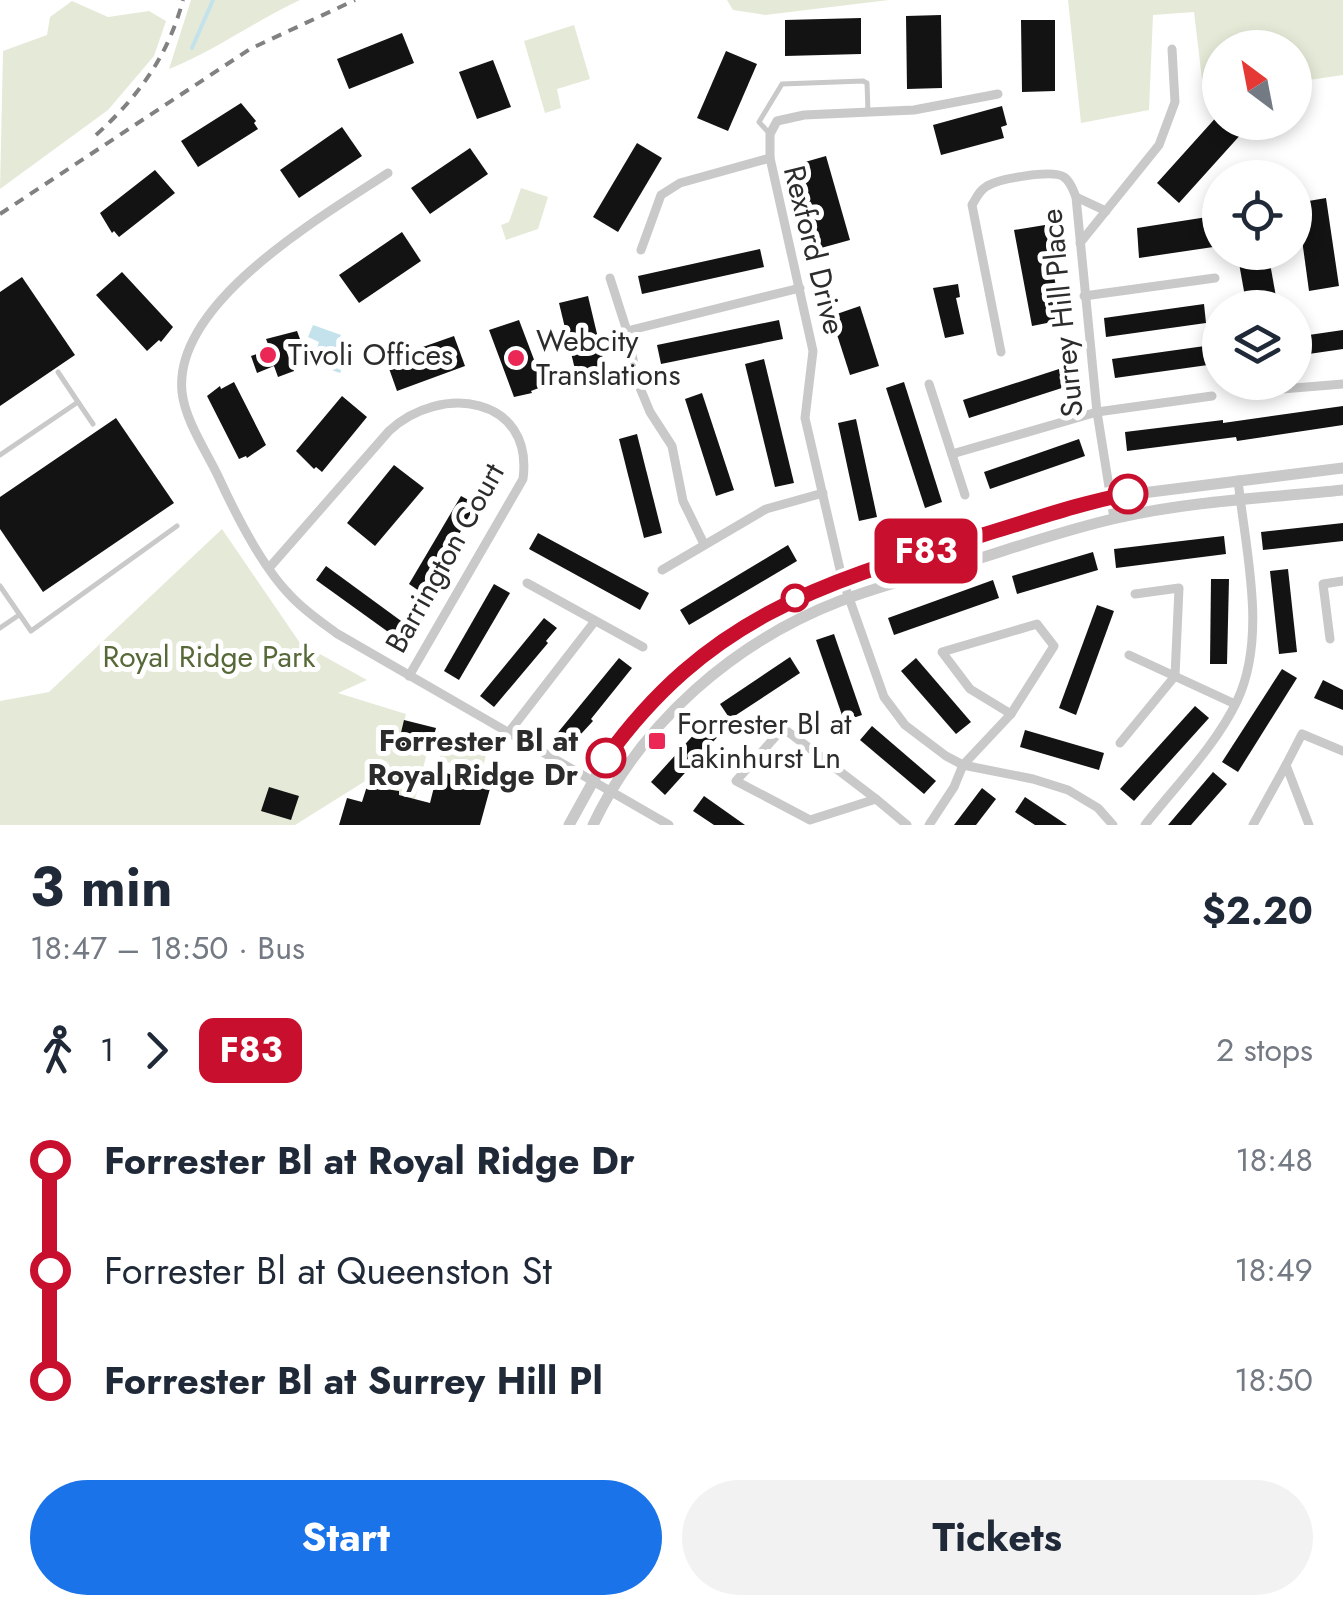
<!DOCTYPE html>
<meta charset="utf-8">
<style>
:root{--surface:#fff;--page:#f2f2f3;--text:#1f2937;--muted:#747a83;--accent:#1a73e8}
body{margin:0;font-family:Jost,sans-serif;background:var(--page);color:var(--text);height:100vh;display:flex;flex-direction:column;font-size:38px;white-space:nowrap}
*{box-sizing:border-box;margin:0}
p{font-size:32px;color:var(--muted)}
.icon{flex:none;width:55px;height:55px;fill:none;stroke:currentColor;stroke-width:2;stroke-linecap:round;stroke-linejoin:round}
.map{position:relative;height:825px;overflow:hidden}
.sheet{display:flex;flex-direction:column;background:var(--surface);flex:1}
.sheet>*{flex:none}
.badge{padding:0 20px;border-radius:15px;font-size:35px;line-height:65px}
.needle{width:65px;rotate:328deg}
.fabs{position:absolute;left:1202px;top:30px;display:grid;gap:20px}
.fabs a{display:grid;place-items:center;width:110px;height:110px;border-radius:50%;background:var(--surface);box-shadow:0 5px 15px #0003;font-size:50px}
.map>.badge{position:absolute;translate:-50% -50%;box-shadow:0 0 0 5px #fff}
.legs{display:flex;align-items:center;gap:15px;height:110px;padding:0 30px;font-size:32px}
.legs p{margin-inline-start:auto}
.head{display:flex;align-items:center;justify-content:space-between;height:170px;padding:0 30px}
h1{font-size:55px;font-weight:700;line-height:75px}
.cta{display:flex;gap:20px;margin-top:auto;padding:20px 30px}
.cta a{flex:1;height:115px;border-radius:60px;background:var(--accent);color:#fff;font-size:40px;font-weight:700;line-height:115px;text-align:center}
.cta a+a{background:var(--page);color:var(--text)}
ul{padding:0 30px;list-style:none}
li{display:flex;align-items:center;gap:35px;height:110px;font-size:38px}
li i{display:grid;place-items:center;width:15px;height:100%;margin:0 12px;background:currentColor}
li i::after{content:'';width:25px;height:25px;margin:-12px;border:8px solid;border-radius:50%;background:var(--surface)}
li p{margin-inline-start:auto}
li:first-child i{background:linear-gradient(#0000 50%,currentColor 0)}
li:last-child i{background:linear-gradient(currentColor 50%,#0000 0)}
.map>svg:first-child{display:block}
</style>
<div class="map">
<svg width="1343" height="825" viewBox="0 0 1343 825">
<rect width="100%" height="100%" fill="#fff"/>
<!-- green -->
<g fill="#e5ead8">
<path d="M191,0H300C255,21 215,51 169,69Z"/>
<path d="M727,0H889L765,15L733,10Z"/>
<path d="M1068,0H1343V75L1295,82V48H1220V93L1204,96L1194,12L1153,15L1149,110L1081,123Z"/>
<path d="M72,1L108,17L149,11L166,21L154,56L108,110L0,189L3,51L47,35L50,17Z"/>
<path d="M574,25L590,79L557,89L561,108L545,113L524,41Z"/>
<path d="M521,188L548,197L538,229L506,240L501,225L509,222Z"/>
<path d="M222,529L300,643L367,680L338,693L406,714L398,744L406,746L405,752L427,753L415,799L399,795V791L367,786V780L295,825H0V701L49,692Z"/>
<path d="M444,743L486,755L482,771L439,760Z"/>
</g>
<!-- water -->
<path fill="#c3e2eb" d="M313,325L341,335L333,356L345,361L340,373L312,363L319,342L308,337Z"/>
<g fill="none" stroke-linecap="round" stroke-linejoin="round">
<!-- stream -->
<path stroke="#c3e2eb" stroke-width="4" d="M192,48L213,0"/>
</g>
<!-- building -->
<g fill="#131313">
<path d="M941,15L942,88L907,89L906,16Z"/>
<path d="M861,18V54L785,56V20Z"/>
<path d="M1021,20H1055V91L1022,92Z"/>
<path d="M402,33L414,63L349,89L337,59Z"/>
<path d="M726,51L757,64L728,131L697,118Z"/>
<path d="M493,60L511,107L477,119L459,72Z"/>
<path d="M241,103L256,121L254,123L258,129L198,167L181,141Z"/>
<path d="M1002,106L1007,125L1001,127L1004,138L941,155L933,125Z"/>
<path d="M1220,113V122H1252L1179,203L1157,183Z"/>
<path d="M342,127L362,156L299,198L280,170Z"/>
<path d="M637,143L662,158L618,232L593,217Z"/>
<path d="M470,148L488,174L430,214L411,188Z"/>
<path d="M826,156L850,240L821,248L798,164Z"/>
<path d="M155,170L175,193L119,237L114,231L112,233L100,213Z"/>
<path d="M1326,198L1339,286L1309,291L1297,203Z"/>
<path d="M1220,215V246L1139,258L1137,228Z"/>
<path d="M1045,225L1062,320L1032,326L1014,230Z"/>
<path d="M402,232L421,261L359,303L339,275Z"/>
<path d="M760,249L764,267L642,294L638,276Z"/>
<path d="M1237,252H1268L1278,308H1247Z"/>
<path d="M122,272L173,327L161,342L159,340L147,351L96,295Z"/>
<path d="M22,277L75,355L0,406V292Z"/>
<path d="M958,284L960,297L956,298L964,334L945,338L933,288Z"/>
<path d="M588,296L608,380L579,386L559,303Z"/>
<path d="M1204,304L1206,323L1106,337L1104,318Z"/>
<path d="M860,306L879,366L850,375L831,316Z"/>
<path d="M519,320L544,386L531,391L532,393L514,397L489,330Z"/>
<path d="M779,320L783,339L661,364L657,345Z"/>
<path d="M1343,330V349L1295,356V337Z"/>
<path d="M297,331L300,339L287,345L286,350L294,371L278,377L274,366L257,373L251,356L270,349L266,339Z"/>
<path d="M454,336L465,366L397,391L386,360Z"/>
<path d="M1212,345L1215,364L1115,378L1112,359Z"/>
<path d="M764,359L794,483L775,487L745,364Z"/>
<path d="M1059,369L1065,387L969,418L963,400Z"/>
<path d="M234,382L266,445L247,458L246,456L239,459L207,396L220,386L221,389Z"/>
<path d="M904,382L942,502L925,508L886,388Z"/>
<path d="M702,393L734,490L716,496L685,399Z"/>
<path d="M342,396L367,417L322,472L316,467L314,469L296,451Z"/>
<path d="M1343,406V425L1237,441L1236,437L1127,451L1125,432L1223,420V423Z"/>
<path d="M116,418L174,503L43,592L0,529V497Z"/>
<path d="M856,419L877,517L859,521L838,423Z"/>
<path d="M637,434L662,533L644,538L619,439Z"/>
<path d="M1079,439L1085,456L990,489L984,472Z"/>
<path d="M394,465L424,488L375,546L347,523Z"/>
<path d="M461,496L476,504L425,595L409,584Z"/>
<path d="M1343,523V541L1263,550L1261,532Z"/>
<path d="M538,533L649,593L640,610L529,549Z"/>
<path d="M1224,536L1226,554L1116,568L1114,549Z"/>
<path d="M788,545L797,561L689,625L680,610Z"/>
<path d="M1093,552L1098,570L1017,594L1012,576Z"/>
<path d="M326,566L408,626L398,639L316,580Z"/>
<path d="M1288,569L1297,652L1279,654L1270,571Z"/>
<path d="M1211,579H1229L1227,664H1210Z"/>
<path d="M993,580L999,598L894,635L888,618Z"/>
<path d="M494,584L510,593L459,680L444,671Z"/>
<path d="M1097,605L1114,611L1076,715L1059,708Z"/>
<path d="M544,618L557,628L546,641L548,643L494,707L480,696Z"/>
<path d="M834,634L862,715L844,721L816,640Z"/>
<path d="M790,657L800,673L730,719L720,704Z"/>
<path d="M619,658L632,668L591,719L593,721L569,747L555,736Z"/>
<path d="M916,658L971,722L956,734L901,671Z"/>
<path d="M1282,669L1297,678L1238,772L1222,762Z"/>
<path d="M1323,680L1343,690V710L1314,698Z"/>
<path d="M1195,706L1209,718L1134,801L1120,789Z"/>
<path d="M404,720L436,728L429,753L398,745Z"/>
<path d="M707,720L721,733L665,795L651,782Z"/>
<path d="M872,726L936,781L924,794L860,740Z"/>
<path d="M1025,730L1104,753L1099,770L1020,747Z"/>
<path d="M438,771L491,785L480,825H339L347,798L362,802L367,786L399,791V795L430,803Z"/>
<path d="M1213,772L1227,784L1191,825H1168Z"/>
<path d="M269,787L299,796L291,820L261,811Z"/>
<path d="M982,788L996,799L976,825H954Z"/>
<path d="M704,796L745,825H714L693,811Z"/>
<path d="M1025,797L1067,825H1035L1015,812Z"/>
</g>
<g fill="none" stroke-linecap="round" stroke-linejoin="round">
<!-- service -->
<g stroke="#c9c9c9" stroke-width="5">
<path d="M770,134L759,122L782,84L863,81L867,83L868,112"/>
<path d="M78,402L93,424"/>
<path d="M0,455L78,402L58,372"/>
<path d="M0,586L31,631L177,526"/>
<path d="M0,628L19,615"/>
</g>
<!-- minor -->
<g stroke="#c9c9c9" stroke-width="9">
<path d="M998,94L914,110L804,115L777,121L770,134V158L813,351L805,418L842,578L884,697L905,725L946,756L963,765L1033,779L1068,790L1098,808L1113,825"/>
<path d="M388,173C323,216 173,302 182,392C185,420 206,451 218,476C235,513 261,565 289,594C302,609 320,621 336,633L669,825"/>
<path d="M1076,197L1106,211"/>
<path d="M1080,243L1159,145L1175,102L1172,49"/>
<path d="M641,250L661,195L680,183L770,158"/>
<path d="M610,278L627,331L638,383L650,412L672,446L683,501L704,544"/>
<path d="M1084,296L1215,278"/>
<path d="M627,331L800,288"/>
<path d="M1001,352L972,205C977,197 979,191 987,186C999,179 1052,169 1064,177C1071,182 1073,190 1076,197L1097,412L1114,518"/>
<path d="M929,384L965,495"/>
<path d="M1258,391L1343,384"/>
<path d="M952,454L1097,412L1212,396"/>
<path d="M269,568L389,431C440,383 534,396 523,479L409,676"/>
<path d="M662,570L766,509L823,493"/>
<path d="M527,583L643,647"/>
<path d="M1037,624L1054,646L1011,714L970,689L942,652Z"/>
<path d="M1330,639L1323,584L1343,581"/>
<path d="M1129,655L1235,704"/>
<path d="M783,728L876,799L810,820L736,781Z"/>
<path d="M509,732L595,621"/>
<path d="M1120,743L1175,676L1179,588L1135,594"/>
<path d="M1286,765L1302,734L1343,751"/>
<path d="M876,799L907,825"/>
<path d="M929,825L954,787L963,765L1011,714"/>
<path d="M1145,825C1176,785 1215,747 1237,701C1268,635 1245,549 1238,480"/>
<path d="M1253,825L1286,765L1309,825"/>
</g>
<!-- tertiary -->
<g stroke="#c9c9c9" stroke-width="11">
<path d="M569,825L606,758L649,703L722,640L803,593L871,567L1110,497L1343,468"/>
<path d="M593,825C642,722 734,642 840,601C883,585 927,573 971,561C1019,546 1068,529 1117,518C1190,501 1268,498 1343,490"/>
</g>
<!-- rail -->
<g stroke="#818181" stroke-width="4" stroke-dasharray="10 8" stroke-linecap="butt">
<path d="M96,135C139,96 168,56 183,0"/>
<path d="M0,214L250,49L355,0"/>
</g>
</g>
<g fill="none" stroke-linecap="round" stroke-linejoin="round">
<defs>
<path id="line-1" d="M606,758C706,620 816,584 972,538C1024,523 1075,504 1128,494"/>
</defs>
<!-- line-1 casing -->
<use href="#line-1" stroke="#fff" stroke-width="22"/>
<!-- line-1 -->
<use href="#line-1" stroke="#c8102e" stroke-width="15"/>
</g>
<!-- markers -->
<g fill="#ea2755" stroke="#fff" stroke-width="4">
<circle cx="268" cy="355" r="10"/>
<circle cx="516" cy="358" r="10"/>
<rect x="647" y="731" width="20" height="20" rx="5"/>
</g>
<g fill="#fff" stroke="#c8102e" stroke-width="5">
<circle cx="1128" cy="494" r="18"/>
<circle cx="795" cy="598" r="12"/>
<circle cx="606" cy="758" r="18"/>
</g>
<g text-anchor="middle" stroke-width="10" stroke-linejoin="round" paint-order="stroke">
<!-- street labels -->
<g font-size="30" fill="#2c2c2c" stroke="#fff">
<text transform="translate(814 250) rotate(76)" y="10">Rexford Drive</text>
<text transform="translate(1062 313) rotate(-96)" y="10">Surrey Hill Place</text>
<text transform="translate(445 558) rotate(-61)" y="10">Barrington Court</text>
</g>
<!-- poi labels -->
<g font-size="30" fill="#2c2c2c" stroke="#fff" text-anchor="start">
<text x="536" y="351">Webcity<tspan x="536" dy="34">Translations</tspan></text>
<text x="288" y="365">Tivoli Offices</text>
<text x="677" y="734">Forrester Bl at<tspan x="677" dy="34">Lakinhurst Ln</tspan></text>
</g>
<!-- park labels -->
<g font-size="30" fill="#576839" stroke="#fff">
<text x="209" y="667">Royal Ridge Park</text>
</g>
<!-- stop labels -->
<g font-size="30" font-weight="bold" fill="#2c2c2c" stroke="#fff" text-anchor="end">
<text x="578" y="751">Forrester Bl at<tspan x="578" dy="34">Royal Ridge Dr</tspan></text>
</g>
</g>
</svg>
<div class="fabs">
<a><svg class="needle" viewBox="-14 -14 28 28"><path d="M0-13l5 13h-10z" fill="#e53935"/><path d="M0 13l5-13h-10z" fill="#747a83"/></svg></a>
<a><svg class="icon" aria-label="locate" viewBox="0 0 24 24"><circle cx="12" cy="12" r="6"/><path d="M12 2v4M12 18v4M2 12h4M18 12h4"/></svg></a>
<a><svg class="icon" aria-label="layers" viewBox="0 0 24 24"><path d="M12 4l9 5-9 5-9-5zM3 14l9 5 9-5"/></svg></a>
</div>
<b class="badge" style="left:926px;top:551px;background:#c8102e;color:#fff">F83</b>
</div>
<section class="sheet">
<div class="head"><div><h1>3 min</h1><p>18:47 – 18:50 · Bus</p></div><b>$2.20</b></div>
<div class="legs"><svg class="icon" aria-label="walk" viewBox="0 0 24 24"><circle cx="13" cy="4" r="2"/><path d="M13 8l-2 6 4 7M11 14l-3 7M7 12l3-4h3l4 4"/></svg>1<svg class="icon" aria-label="forward" viewBox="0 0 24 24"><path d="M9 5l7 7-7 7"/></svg><b class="badge" style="background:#c8102e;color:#fff">F83</b><p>2 stops</p></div>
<ul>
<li><i style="color:#c8102e"></i><b>Forrester Bl at Royal Ridge Dr</b><p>18:48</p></li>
<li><i style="color:#c8102e"></i><span>Forrester Bl at Queenston St</span><p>18:49</p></li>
<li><i style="color:#c8102e"></i><b>Forrester Bl at Surrey Hill Pl</b><p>18:50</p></li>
</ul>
<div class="cta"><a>Start</a><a>Tickets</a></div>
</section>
